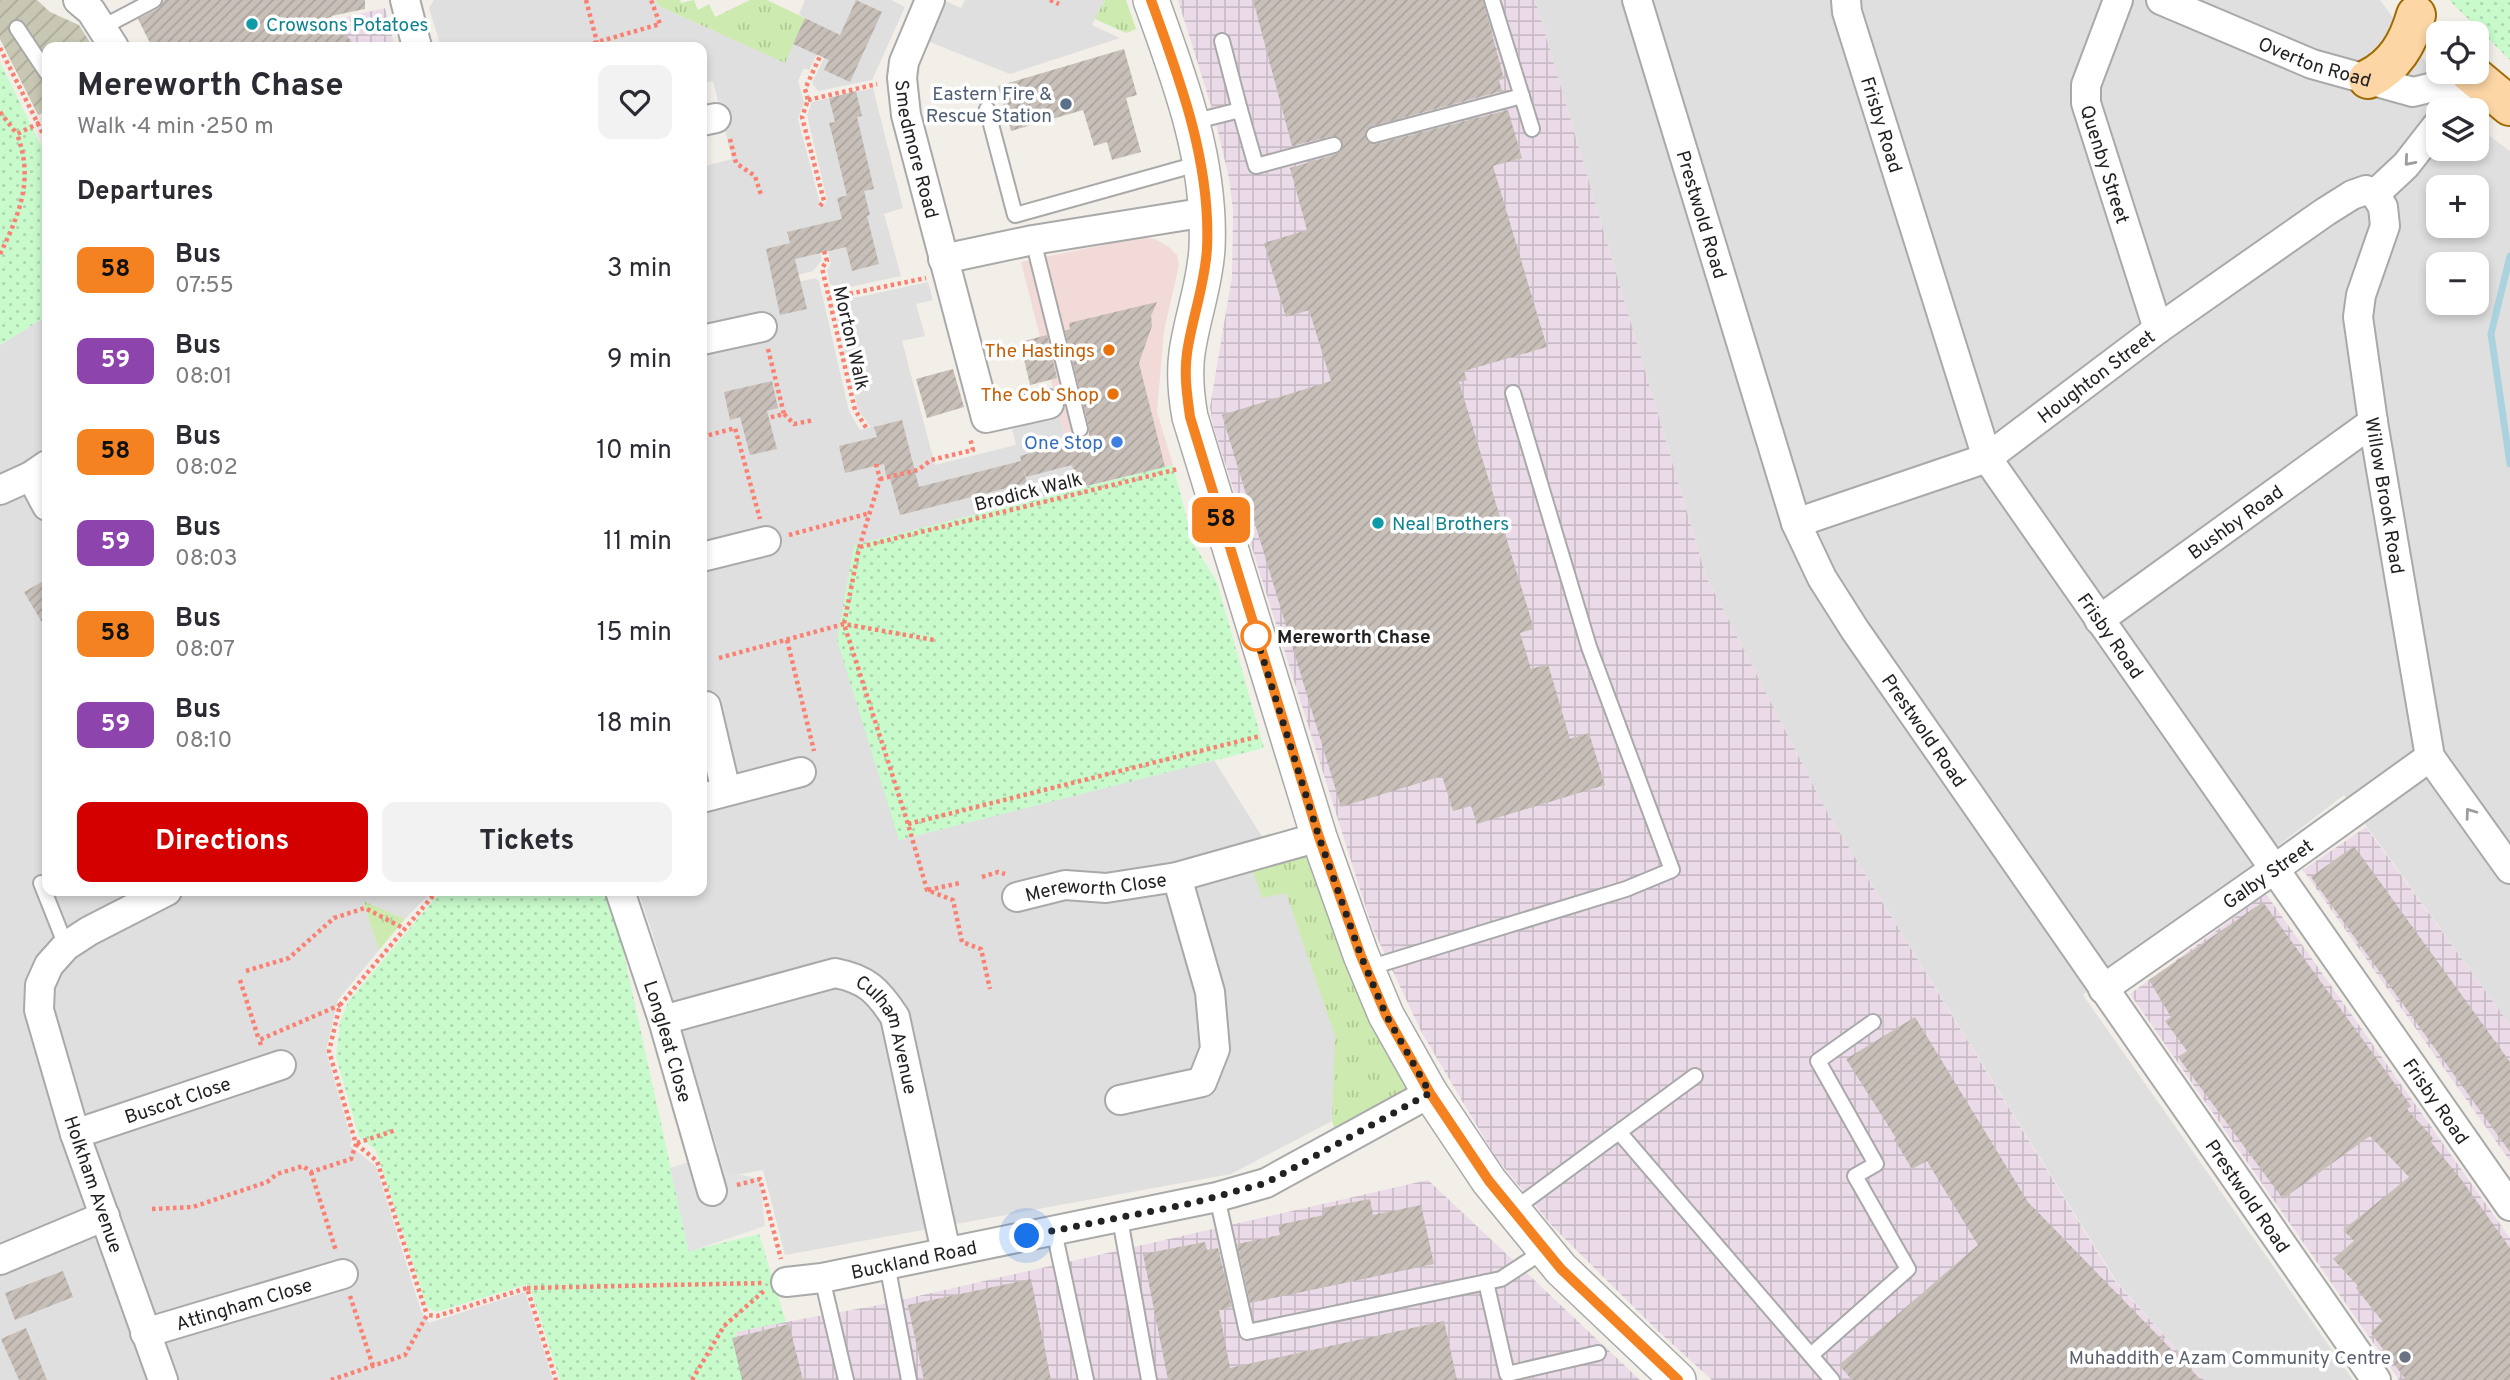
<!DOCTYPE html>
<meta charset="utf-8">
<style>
:root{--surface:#fff;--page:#f2f2f3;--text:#2b2b33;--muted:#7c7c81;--accent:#d40000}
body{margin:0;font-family:Overpass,sans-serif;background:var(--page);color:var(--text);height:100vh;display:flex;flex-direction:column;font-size:26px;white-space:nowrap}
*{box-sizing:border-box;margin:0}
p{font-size:23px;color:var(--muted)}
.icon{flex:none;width:38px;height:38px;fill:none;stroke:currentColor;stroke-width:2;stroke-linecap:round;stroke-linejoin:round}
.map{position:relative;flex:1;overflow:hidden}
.panel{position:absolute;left:42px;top:42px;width:665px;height:854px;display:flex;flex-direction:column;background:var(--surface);border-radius:14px;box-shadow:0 4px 10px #0003}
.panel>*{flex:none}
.badge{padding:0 14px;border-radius:10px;font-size:24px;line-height:46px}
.tools{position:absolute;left:2426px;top:21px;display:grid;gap:14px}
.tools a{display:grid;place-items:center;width:63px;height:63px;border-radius:14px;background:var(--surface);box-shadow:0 4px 10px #0003;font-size:35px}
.you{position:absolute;width:35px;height:35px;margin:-18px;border:5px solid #fff;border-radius:50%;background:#1a73e8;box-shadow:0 0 0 10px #1a73e833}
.map>.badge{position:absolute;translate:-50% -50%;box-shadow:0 0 0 4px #fff}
h2{padding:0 35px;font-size:26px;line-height:63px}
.round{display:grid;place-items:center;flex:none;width:74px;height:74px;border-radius:14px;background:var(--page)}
.head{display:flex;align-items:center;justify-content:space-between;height:119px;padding:0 35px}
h1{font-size:33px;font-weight:700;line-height:52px}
.button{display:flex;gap:14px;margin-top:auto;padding:14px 35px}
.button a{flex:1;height:80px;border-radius:14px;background:var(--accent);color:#fff;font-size:28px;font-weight:700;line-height:80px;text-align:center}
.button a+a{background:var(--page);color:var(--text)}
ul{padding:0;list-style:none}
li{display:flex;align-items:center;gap:21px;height:91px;padding:0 35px}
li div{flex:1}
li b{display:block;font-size:26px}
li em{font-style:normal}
li .badge{min-width:77px;font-weight:700;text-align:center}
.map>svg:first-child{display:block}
</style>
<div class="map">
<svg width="2510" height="1380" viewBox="0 0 2510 1380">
<defs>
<pattern id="industrial-grid" width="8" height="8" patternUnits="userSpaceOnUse" patternTransform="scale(1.75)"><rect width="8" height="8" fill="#ebdbe8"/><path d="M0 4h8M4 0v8" fill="none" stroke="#c9bcc7"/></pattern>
<pattern id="construction-furrows" width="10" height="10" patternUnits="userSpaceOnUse" patternTransform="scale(1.75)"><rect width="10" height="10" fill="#c7c7b4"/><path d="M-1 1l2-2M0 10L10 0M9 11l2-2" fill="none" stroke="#abab9a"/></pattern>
<pattern id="grass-tufts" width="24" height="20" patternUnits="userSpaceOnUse" patternTransform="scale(1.75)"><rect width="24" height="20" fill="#cdebb0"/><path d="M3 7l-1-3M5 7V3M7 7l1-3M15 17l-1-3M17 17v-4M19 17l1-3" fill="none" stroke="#b0c997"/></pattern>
<pattern id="park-dots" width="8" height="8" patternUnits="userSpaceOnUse" patternTransform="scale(1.75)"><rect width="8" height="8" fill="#c8facc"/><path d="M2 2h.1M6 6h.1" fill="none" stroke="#acd6af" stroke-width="1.8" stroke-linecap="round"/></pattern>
<pattern id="building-hatch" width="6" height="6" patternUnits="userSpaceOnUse" patternTransform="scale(1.75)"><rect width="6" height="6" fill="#c7bfb8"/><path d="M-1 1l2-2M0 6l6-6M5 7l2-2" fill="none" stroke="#aba49e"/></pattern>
</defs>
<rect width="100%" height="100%" fill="#f2efe9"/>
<!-- residential -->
<g fill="#e0dfdf" fill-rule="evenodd">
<path d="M434,0H656L659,6L784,62L805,18L799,14L805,0H891L905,7L872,80L818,91L812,83L825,56L818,53L809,70L804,68L798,81L804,102L798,119L820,203L818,207L823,206L827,200L807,115L812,102L873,88L903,208L884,214L901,276L840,289L830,284L827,270L831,263L828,251L820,252L822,260L813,271L798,275L799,282L815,278L819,281L849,411L860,430L871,427L858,410L836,314L837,308L845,300L928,282L933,300L916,304L925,336L902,341L935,465L1016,445L1012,429L1060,416L1078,488L854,546L899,840L1214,760L1305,905L1342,1035L1332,1121L1231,1174L785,1255L763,1170L735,1175L724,1171L654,938L638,891H702V167L732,159L713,81L702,83V47H441L429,8Z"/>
<path d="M965,0H1105L1092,25L1120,38L1010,74L927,41L945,1L961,8Z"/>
<path d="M1535,0H2380L2461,110H2438V149H2476V126L2510,151V1025L2344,795L2083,995L2353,1380H2204L2116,1281L1827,812L1706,576ZM2438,187H2476V226H2438ZM2438,264H2476V303H2438Z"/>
<path d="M47,316V891H432L405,919L363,902L379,950L338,1000L326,1051L352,1141L350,1146L376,1166L421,1311L429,1323L525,1292L553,1380H0V345Z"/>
</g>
<!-- commercial -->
<path fill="#f2dad9" d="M1141,237L1155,239L1169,247L1177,255L1179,265L1164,331L1157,412L1173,465L1078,488L1021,262Z"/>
<!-- industrial -->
<g fill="url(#industrial-grid)">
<path d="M1178,0H1535L1706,576L1827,812L2115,1281L2204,1380H1712L1659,1332L1553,1227L1496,1158L1422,1033L1372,927L1213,425L1210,407L1232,276L1233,210L1229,178L1214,115Z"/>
<path d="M385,8L395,47H325L312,25Z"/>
<path d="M2366,827L2510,1025V1161L2303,870Z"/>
<path d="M2266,894L2510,1238V1380H2399L2130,994Z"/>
<path d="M1428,1180L1640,1380H744L736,1331L879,1305Z"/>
</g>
<!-- construction -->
<path fill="url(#construction-furrows)" d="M0,0H37L50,12L79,25L93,47H47V111L38,115L0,39Z"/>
<!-- grass -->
<g fill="url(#grass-tufts)">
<path d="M656,0H680L681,3L694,0L698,10L709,4L715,17L750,0H767L805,18L785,63L659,6Z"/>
<path d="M1105,0H1126L1136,29L1126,33L1095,19Z"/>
<path d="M1319,837L1430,1093L1339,1143L1332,1121L1335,1036L1286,893L1262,898L1250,863Z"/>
<path d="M363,901L405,919L379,950L365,908Z"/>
</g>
<!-- park -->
<g fill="url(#park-dots)">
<path d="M2449,0H2510V60Z"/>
<path d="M0,62L47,158V316L0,345Z"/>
<path d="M1173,465L1193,543L1217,582L1264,748L899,840L837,640L854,545Z"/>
<path d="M441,891H576L578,895L595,891H610L689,1251L759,1234L786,1322L736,1332L744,1380H560L529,1284L436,1312L427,1307L376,1150L359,1137L336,1057L340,1022L348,1002Z"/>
</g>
<!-- parking -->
<path fill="#e2e2e2" d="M718,1153L724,1171L760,1179L765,1226L689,1252L670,1168Z"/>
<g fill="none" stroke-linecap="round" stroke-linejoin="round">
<!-- stream -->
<path stroke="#aad3df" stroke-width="7" d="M2510,256L2491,334L2510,464"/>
</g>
<!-- building -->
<g fill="url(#building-hatch)">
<path d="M164,0H365V9L331,16L356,47H152L138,19L159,8Z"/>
<path d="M856,0L882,12L850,82L824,70L829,60L793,44L805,18L840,35Z"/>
<path d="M1253,0H1483L1504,79L1499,80L1502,91L1372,126L1367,129L1365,137L1368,142L1376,144L1508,110L1522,158L1493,166L1547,347L1464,371L1467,380L1459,382L1534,629L1520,633L1531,669L1548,664L1570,739L1589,733L1605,785L1477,824L1471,806L1453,811L1442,776L1341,807L1222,415L1331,381L1309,310L1286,317L1264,243L1307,230L1290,168L1337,154L1341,151L1343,143L1340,138L1332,136L1292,146Z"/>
<path d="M1124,49L1137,95L1126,98L1141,152L1112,160L1107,142L1094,146L1083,110L1011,131L998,86Z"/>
<path d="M856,91L862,116L857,117L874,189L864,191L870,215L867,216L879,264L852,271L846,247L795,259L807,309L780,315L766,249L790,243L787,232L842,219L837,198L852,194L847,196L832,134L829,123L835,122L829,98Z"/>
<path d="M1157,302L1151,316L1152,326L1139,363L1165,467L1078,488L1072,465L1026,477L1022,464L1027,483L900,515L889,475H886L884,464L845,473L839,446L877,437L874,427L902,420L919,487L1021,461L1020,456L1089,436V427L1065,331L1070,329L1069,323Z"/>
<path d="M1047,335L1057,378L1030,385L1020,342Z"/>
<path d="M953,369L964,407L927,418L916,379Z"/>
<path d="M772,381L778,408L767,411L777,449L750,455L740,417L730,420L724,392Z"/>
<path d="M47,579V631L24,592Z"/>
<path d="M2354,846L2510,1062V1152L2311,877Z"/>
<path d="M2263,902L2411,1106L2407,1109L2433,1138L2430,1141L2461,1179L2510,1248V1380H2406L2371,1333L2382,1321L2356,1288L2358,1286L2333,1259L2354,1241L2343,1230L2409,1177L2370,1136L2283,1199L2178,1057L2187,1051L2165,1021L2171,1017L2149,980Z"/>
<path d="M1915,1017L2028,1202L2201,1380H1852L1839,1365L1978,1245L1927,1161L1912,1169L1894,1139L1896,1138L1846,1059Z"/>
<path d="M1370,1199L1373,1215L1421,1205L1434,1264L1250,1303L1237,1244L1280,1235L1278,1225L1324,1215L1323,1208Z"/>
<path d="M1205,1242L1207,1250L1218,1248L1232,1307L1219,1310L1230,1368L1444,1321L1457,1380H1168L1143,1254Z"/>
<path d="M63,1271L73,1297L15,1320L5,1293Z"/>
<path d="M1031,1279L1051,1380H924L908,1305Z"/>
<path d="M789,1324L803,1380H742L732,1338Z"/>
<path d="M26,1328L47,1380H19L1,1339Z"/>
</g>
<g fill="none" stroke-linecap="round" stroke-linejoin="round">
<defs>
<g id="service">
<path d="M1492,0L1532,129"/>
<path d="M103,27L154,0"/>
<path d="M17,28L47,73"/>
<path d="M1222,41L1240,110"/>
<path d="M987,109L1015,215L1201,163"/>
<path d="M1192,122L1240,110L1256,166L1334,145"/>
<path d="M1374,135L1522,96"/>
<path d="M1033,240L1080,429"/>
<path d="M41,883L66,946"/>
<path d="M1368,968L1626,889L1672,870L1589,647L1513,393"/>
<path d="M1619,1132L1832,1380"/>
<path d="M1217,1197L1247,1332L1501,1279L1545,1250"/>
<path d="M1513,1210L1695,1076"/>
<path d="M1120,1219L1149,1380"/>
<path d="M1054,1231L1086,1380"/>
<path d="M887,1264L909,1380"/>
<path d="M822,1278L846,1380"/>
<path d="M1486,1282L1507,1374L1598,1353"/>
<path d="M1811,1355L1908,1269L1855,1176L1876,1164L1818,1061L1873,1022"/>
</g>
<g id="minor">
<path d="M78,0L91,11L114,47"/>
<path d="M405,0L417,47"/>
<path id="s1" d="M930,0L904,62L902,78L906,115L986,418L1049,404"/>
<path id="s2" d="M1637,0L1796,523L1822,578L1855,630L2376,1380"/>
<path id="s3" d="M1846,0L1847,12L1987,458L2510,1206"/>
<path id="s4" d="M2118,0L2086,85V103L2158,329"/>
<path id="s5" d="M2161,0L2312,64L2413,92L2474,77"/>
<path d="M2449,110L2474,77"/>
<path d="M702,121L716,118"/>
<path id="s6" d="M2375,194L2383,207L2385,226L2361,295L2358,317L2373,422L2430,757L2510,869"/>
<path d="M2375,194L2406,165L2438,124"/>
<path d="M943,259L1033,240L1207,212"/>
<path d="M702,340L762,327"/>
<path d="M31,476L47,506"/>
<path d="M0,490L31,476L47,465"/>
<path id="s7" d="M1796,523L1987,458L2158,329L2325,212L2352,195L2366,190L2375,194"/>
<path d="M702,557L766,541"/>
<path id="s8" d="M2099,620L2373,422"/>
<path d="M706,706L726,791"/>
<path d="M702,798L801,772"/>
<path id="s9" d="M620,891L663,1020L712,1191"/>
<path id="s10" d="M1017,897L1065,885L1106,888L1177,877L1319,837"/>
<path id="s11" d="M2103,989L2273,870L2430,757"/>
<path id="s12" d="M663,1020L835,973C867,979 878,991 895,1017L946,1252"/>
<path d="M1120,1100L1202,1082L1215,1049L1210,992L1177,877"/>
<path id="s13" d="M75,1134L281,1065"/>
<path d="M0,1260L105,1216"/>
<path id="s14" d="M786,1282L822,1278L1217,1197L1266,1183L1430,1093"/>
<path id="s15" d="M145,1333L343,1274"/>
<path d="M163,1380L75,1134L39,1010L40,985L49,965L66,946L89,931L167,891"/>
</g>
<path id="tertiary" d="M1151,0C1180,80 1211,162 1207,248C1205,285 1192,317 1187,353C1184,375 1186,395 1190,417L1319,837L1361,955L1386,1015L1430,1093L1489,1181L1561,1269L1678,1380"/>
<g id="primary">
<path d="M2469,72L2510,106"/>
<path d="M2368,79C2395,66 2408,43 2416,15"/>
</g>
</defs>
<!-- service casing -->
<use href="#service" stroke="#a9a9a9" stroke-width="18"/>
<!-- minor casing -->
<use href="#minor" stroke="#a9a9a9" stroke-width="32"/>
<!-- tertiary casing -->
<use href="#tertiary" stroke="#a9a9a9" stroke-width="38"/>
<!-- primary casing -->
<use href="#primary" stroke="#a06b00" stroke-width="42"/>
<!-- path -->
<g stroke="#fa8072" stroke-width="4.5" stroke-dasharray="3.5 3.5" stroke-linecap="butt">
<path d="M586,0L597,42"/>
<path d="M1050,0L1059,4"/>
<path d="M580,47L660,24L651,0"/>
<path d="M0,48L47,142"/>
<path d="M808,100L877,84"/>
<path d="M0,112L17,134"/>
<path d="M730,139L736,163L755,176L761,195"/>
<path d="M820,206L824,201L802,117L808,100L805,89L821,54"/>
<path d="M824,251L827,261L822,268L855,410L867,429"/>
<path d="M0,254C20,213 34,179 17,134L47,119"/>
<path d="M829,298L926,278"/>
<path d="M768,349L784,414L768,418"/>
<path d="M784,414L794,424L814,420"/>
<path d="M702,437L735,428L760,519"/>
<path d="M876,464L880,479L859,548L844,624L908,824L927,890L953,900L962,942L981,949L990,989"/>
<path d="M880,479L918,470L931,460L973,450L970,438"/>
<path d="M789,535L870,513"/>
<path d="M860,547L1178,469"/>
<path d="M787,640L814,751"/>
<path d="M719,658L844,624L934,640"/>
<path d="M908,824L1260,736"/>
<path d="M982,877L998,872L1005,874"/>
<path d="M928,890L960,883"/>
<path d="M246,971L289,958L334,918L365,908L403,928"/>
<path d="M240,980L259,1040"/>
<path d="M261,1045L259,1040L340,1005"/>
<path d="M357,1143L396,1130"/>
<path d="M356,1144L377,1161L427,1315"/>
<path d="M311,1172L336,1251"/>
<path d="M737,1185L760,1179L781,1259"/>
<path d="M152,1209L193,1207L267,1182L277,1174L303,1166L311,1172L351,1159L356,1144L329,1051L340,1005L437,891"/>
<path d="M527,1288L762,1283"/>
<path d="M350,1296L373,1366"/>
<path d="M331,1380L405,1355L427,1315L437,1316L527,1288L556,1380"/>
<path d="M692,1380L724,1326L765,1290"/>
</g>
<!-- service -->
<use href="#service" stroke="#fff" stroke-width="14"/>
<!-- minor -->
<use href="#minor" stroke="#fff" stroke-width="28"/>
<!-- tertiary -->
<use href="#tertiary" stroke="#fff" stroke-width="35"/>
<!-- primary -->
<use href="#primary" stroke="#fcd6a4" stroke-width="38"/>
</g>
<!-- one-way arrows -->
<defs><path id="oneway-chevron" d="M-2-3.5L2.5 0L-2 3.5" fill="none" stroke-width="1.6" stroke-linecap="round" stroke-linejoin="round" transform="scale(1.75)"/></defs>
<g stroke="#9c9c9c">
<use href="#oneway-chevron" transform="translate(2409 161) rotate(131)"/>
<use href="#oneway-chevron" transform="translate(2470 813) rotate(-126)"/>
</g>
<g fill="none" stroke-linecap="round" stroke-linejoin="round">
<defs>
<path id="line" d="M1151,0C1180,80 1211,162 1207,248C1205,285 1192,318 1187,353C1184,375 1187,395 1190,417L1319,837L1361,956L1386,1015L1430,1093L1489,1181L1561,1269L1678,1380"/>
</defs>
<!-- line casing -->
<use href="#line" stroke="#fff" stroke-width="16"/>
<!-- line -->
<use href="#line" stroke="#f58220" stroke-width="10"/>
<!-- walk -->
<path stroke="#222" stroke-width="7" stroke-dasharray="0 12.6" d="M1027,1236L1193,1203L1266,1183L1430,1093L1386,1015L1361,956L1319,837L1256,636"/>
</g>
<!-- markers -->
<g fill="#0f9aa8" stroke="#fff" stroke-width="2.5">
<circle cx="252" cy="24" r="7"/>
<circle cx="1378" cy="523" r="7"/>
</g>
<circle fill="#5c6f8a" stroke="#fff" stroke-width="2.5" cx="1066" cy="104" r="7"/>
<g fill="#e8710a" stroke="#fff" stroke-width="2.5">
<circle cx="1109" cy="350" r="7"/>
<circle cx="1113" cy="394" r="7"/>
</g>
<circle fill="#3f7fe0" stroke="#fff" stroke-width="2.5" cx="1117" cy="442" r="7"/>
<circle fill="#fff" stroke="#f58220" stroke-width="3.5" cx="1256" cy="636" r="14"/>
<circle fill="#6b7280" stroke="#fff" stroke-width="2.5" cx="2405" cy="1357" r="7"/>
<g text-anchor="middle" stroke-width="7" stroke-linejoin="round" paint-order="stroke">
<!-- culture labels -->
<g font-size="19" fill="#0d838f" stroke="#fff" text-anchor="start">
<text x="266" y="31">Crowsons Potatoes</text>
<text x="1392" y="530">Neal Brothers</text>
</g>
<!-- street labels -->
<g font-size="19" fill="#222" stroke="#fff">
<text dy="7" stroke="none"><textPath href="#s5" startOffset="166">Overton Road</textPath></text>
<text dy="7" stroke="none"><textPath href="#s3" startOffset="130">Frisby Road</textPath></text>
<text dy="7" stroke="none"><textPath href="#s1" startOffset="156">Smedmore Road</textPath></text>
<text dy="7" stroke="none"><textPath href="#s4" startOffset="173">Quenby Street</textPath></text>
<text dy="7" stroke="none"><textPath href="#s2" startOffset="224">Prestwold Road</textPath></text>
<text transform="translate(852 338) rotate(77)" y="7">Morton Walk</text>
<text dy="7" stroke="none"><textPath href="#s7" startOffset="338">Houghton Street</textPath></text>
<text transform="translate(1028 491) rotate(-14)" y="7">Brodick Walk</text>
<text dy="7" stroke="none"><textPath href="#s6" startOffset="310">Willow Brook Road</textPath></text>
<text dy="7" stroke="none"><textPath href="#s8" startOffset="168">Bushby Road</textPath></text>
<text dy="7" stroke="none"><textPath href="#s3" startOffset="696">Frisby Road</textPath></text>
<text dy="7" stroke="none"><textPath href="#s2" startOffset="791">Prestwold Road</textPath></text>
<text dy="7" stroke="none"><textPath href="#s11" startOffset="201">Galby Street</textPath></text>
<text dy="7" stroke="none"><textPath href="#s10" startOffset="80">Mereworth Close</textPath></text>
<text dy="7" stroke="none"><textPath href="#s9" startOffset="158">Longleat Close</textPath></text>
<text dy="7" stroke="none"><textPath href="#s12" startOffset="268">Culham Avenue</textPath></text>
<text dy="7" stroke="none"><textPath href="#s13" startOffset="108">Buscot Close</textPath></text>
<text dy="7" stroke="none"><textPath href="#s3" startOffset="1264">Frisby Road</textPath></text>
<text transform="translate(94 1184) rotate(71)" y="7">Holkham Avenue</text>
<text dy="7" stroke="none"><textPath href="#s2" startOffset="1358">Prestwold Road</textPath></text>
<text dy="7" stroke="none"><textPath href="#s14" startOffset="130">Buckland Road</textPath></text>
<text dy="7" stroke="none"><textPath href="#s15" startOffset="103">Attingham Close</textPath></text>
</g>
<!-- service labels -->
<g font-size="19" fill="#4e5e75" stroke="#fff" text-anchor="end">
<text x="1052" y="100">Eastern Fire &amp;<tspan x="1052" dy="22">Rescue Station</tspan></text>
</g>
<!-- food labels -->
<g font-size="19" fill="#c56008" stroke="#fff" text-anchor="end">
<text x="1095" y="357">The Hastings</text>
<text x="1099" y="401">The Cob Shop</text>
</g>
<!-- shop labels -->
<g font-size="19" fill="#366cbe" stroke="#fff" text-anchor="end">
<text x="1103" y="449">One Stop</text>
</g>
<!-- stop labels -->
<g font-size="19" font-weight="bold" fill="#222" stroke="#fff" text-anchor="start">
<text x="1277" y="643">Mereworth Chase</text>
</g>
<!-- worship labels -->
<g font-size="19" fill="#5b616d" stroke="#fff" text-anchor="end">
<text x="2391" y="1364">Muhaddith e Azam Community Centre</text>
</g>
</g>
</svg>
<div class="tools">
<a><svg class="icon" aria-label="locate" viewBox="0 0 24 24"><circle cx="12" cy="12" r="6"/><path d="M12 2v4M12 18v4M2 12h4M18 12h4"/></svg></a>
<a><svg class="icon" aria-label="layers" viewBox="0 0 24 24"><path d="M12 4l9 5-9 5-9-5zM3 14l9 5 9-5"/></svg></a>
<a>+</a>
<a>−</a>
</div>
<div class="you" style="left:1027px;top:1236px"></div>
<b class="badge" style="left:1221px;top:520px;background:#f58220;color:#111">58</b>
<section class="panel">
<div class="head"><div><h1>Mereworth Chase</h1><p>Walk · 4 min · 250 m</p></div><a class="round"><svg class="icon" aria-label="heart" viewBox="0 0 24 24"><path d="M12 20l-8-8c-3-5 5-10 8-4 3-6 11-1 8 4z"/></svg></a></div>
<h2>Departures</h2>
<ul>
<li><span class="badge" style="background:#f58220;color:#111">58</span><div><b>Bus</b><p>07:55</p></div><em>3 min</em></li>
<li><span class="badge" style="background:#8e44ad;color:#fff">59</span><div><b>Bus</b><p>08:01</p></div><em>9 min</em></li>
<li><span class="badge" style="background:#f58220;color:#111">58</span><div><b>Bus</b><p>08:02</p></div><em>10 min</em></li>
<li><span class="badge" style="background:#8e44ad;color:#fff">59</span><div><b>Bus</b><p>08:03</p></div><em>11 min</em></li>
<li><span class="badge" style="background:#f58220;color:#111">58</span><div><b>Bus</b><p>08:07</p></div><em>15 min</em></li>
<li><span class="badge" style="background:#8e44ad;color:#fff">59</span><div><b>Bus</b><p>08:10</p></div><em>18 min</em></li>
</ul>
<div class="button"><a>Directions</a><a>Tickets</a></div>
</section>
</div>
